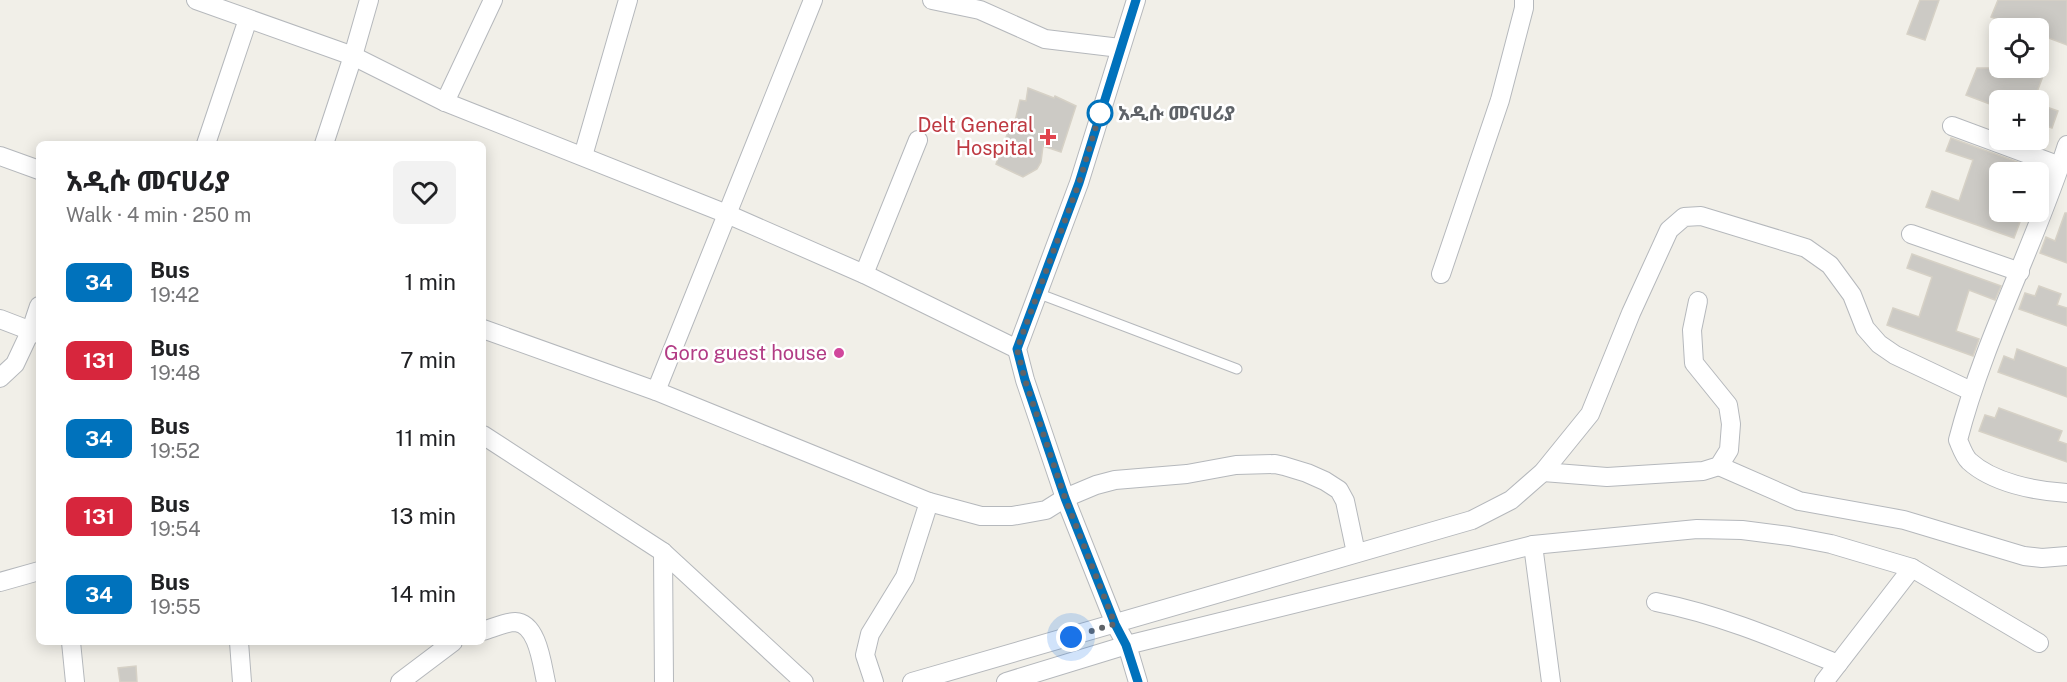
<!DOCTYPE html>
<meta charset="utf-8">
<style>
:root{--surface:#fff;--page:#f2f2f2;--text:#202124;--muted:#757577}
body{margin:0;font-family:"Public Sans","Noto Sans Ethiopic",sans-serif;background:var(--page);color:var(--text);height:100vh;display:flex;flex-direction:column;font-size:22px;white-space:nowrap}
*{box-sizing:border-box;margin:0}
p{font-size:20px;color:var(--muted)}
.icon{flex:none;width:33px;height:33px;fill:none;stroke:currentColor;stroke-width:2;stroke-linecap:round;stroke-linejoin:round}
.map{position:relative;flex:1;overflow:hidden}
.side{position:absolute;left:36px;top:141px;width:450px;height:504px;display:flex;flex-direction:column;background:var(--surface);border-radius:9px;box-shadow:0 3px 15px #0003}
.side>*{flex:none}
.badge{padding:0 12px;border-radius:9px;font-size:21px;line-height:39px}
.tools{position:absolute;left:1989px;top:18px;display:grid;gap:12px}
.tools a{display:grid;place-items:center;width:60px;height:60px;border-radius:9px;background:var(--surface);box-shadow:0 3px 15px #0003;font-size:30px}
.you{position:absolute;width:30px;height:30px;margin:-15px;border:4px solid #fff;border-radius:50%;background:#1a73e8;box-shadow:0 0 0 9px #1a73e833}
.map>.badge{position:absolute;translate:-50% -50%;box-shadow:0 0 0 3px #fff}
.round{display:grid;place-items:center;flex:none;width:63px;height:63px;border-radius:9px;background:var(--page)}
.headline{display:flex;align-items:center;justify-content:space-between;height:102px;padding:0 30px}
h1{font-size:28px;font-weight:700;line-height:45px}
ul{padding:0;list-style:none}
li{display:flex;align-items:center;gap:18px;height:78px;padding:0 30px}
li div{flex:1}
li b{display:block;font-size:22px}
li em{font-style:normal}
li .badge{min-width:66px;font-weight:700;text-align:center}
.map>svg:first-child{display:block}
</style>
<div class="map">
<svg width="2067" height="682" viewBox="0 0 2067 682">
<rect width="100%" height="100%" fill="#f1efe8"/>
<!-- building -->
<g fill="#cccac5" stroke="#d6d1c6" stroke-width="1.5">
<path d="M1920,0H1939L1925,40L1907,34Z"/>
<path d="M1998,0H2067V45L2038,34V28H2022L1991,17Z"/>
<path d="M1977,68H2046L2034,100H2000V108L1966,95Z"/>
<path d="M1028,88L1054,98L1055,96L1076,106L1061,152L1043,146L1041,162L1037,169L1023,177L996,164L1008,132L1013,130L1020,100L1026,101Z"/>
<path d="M2038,104L2058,111L2052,128L2038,123Z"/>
<path d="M1951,138L2045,172H2000V215L2020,222L2014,238L1926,207L1932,191L1959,201L1973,160L1946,151Z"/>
<path d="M2065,213H2067V263L2040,253L2046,237L2055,241Z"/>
<path d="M1912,254L2001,286L1995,300L1969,290L1956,331L1979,339L1973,356L1887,325L1893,308L1919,317L1932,277L1907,268Z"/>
<path d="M2039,286L2061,294L2057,305L2067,308V326L2019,309L2025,293L2035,296Z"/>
<path d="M2017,349L2067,368V397L1998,372L2004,356L2014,360Z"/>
<path d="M1999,408L2062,431L2058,441L2067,444V462L1979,431L1985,415L1995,418Z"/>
<path d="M136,666L137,682H120L118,668Z"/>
</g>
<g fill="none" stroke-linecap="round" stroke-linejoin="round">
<defs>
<path id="service" d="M1037,293L1237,369"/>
<g id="minor">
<path d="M196,0L353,56L445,102L727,214L864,274L1017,349"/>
<path d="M932,0L980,10L1045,39L1120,48"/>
<path d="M1136,0L1079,183L1017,349L1025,380L1065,498L1115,624L1127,645L1138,682"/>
<path d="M445,102L493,0"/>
<path d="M1952,126L2060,166"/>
<path d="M206,144L248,19"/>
<path d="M324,144L353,56L369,0"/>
<path d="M2067,145C2035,245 1984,339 1958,440C1961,447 1964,456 1969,461C1993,483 2035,491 2067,493"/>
<path d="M0,156L39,170"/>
<path d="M583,156L628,0"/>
<path d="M1911,234L2020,272"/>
<path d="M864,274L918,140"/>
<path d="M1441,274L1500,100L1524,8V0"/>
<path d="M0,319L39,334"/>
<path d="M483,329L656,391L929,502L981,516H1012L1046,510L1065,498L1096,485L1115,480L1187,474L1236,465L1275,464L1284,466L1307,473L1325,481L1339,490L1345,501L1356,553"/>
<path d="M0,378L15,364L31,330L39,306"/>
<path d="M656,391L813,0"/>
<path d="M483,435L663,552L804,682"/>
<path d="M1719,466L1799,501L1904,520L2024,556L2042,558L2067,556"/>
<path d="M1543,472L1607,477L1703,471L1719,466L1729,450L1731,424L1728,405L1694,363L1692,330L1698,301"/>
<path d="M1533,545L1551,682"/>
<path d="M663,552L664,682"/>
<path d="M0,582L39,571"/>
<path d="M1656,602C1721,615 1777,639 1838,664"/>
<path d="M483,631C493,628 506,622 515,622C538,623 542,665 546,682"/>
<path d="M71,642L75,682"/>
<path d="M239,642L242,682"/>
<path d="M400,682L453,642"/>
<path d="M874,682L865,655L870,634L905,577L929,502"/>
<path d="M912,682L1472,520L1511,500L1543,472L1590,414L1631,313L1669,230L1684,217L1701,216L1806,248L1830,265L1852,295L1865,328L1879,344L1895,355L1971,391"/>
<path d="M1006,682L1127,645L1533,545L1697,529L1742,530L1789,536L1831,544L1912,568L2039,643"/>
<path d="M1824,682L1912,568"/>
</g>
</defs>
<!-- service casing -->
<use href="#service" stroke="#b5b8bc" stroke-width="11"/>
<!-- minor casing -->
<use href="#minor" stroke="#b5b8bc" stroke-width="20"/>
<!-- service -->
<use href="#service" stroke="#fff" stroke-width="9"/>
<!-- minor -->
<use href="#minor" stroke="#fff" stroke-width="18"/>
</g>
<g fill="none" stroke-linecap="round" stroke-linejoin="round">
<defs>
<path id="line" d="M1136,0L1079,183L1017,349L1025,380L1065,498L1115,624L1126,645L1138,682"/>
</defs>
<!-- line casing -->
<use href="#line" stroke="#fff" stroke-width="14"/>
<!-- line -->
<use href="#line" stroke="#0072bc" stroke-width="9"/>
<!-- walk -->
<path stroke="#5f6368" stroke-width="6" stroke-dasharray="0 10.8" d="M1071,637L1115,624L1065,498L1025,380L1017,349L1079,183L1100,113"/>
</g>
<!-- markers -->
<circle fill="#fff" stroke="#0072bc" stroke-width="3" cx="1100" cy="113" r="12"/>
<path fill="#e0444e" stroke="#fff" stroke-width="2" d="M1045 128h6v6h6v6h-6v6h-6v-6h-6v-6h6z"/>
<circle fill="#d1479c" stroke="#fff" stroke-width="2" cx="839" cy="353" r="6"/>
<g text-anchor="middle" stroke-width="5" stroke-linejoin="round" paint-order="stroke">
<!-- stop labels -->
<g font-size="20" font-weight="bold" fill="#5f6368" stroke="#fff" text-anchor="start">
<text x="1118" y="120">አዲሱ መናሀሪያ</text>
</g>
<!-- health labels -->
<g font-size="20" fill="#be3a42" stroke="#fff" text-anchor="end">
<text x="1034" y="132">Delt General<tspan x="1034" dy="23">Hospital</tspan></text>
</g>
<!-- hotel labels -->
<g font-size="20" fill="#b23c85" stroke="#fff" text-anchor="end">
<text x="827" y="360">Goro guest house</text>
</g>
</g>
</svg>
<div class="tools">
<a><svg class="icon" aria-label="locate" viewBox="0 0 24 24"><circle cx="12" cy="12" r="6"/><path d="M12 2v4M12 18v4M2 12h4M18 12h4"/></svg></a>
<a>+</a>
<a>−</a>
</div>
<div class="you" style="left:1071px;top:637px"></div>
<section class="side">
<div class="headline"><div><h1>አዲሱ መናሀሪያ</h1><p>Walk · 4 min · 250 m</p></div><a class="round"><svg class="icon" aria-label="heart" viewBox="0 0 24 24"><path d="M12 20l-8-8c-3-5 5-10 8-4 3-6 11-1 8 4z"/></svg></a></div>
<ul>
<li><span class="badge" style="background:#0072bc;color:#fff">34</span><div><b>Bus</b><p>19:42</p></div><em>1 min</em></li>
<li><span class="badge" style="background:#d7263d;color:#fff">131</span><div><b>Bus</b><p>19:48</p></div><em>7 min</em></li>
<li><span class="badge" style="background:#0072bc;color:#fff">34</span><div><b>Bus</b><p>19:52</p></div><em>11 min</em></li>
<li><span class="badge" style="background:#d7263d;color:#fff">131</span><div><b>Bus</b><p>19:54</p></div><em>13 min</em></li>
<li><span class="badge" style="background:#0072bc;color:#fff">34</span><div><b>Bus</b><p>19:55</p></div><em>14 min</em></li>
</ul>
</section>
</div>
